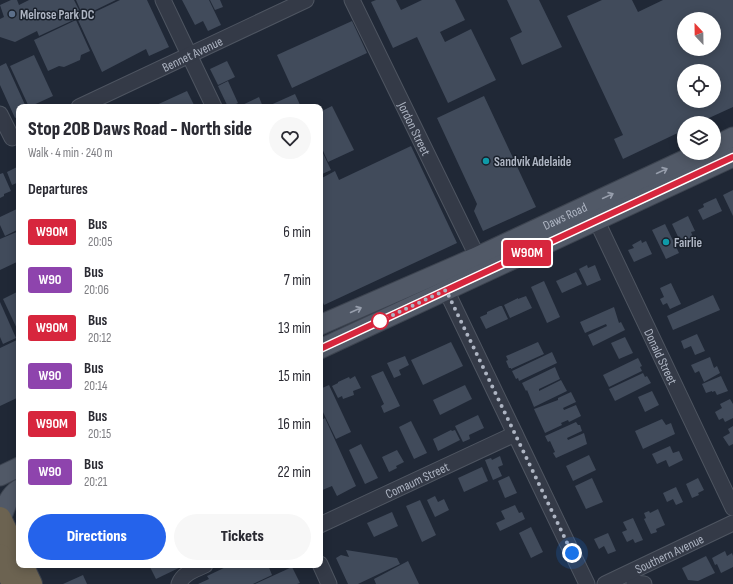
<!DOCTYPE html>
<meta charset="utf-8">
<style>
:root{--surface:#fff;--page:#f7f7f7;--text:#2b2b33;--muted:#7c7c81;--accent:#2563eb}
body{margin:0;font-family:"Sofia Sans Condensed",sans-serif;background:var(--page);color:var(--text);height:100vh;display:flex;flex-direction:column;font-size:15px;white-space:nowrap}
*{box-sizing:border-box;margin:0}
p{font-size:13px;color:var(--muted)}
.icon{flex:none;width:22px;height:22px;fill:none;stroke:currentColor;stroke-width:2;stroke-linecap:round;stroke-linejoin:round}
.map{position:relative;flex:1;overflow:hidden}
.sheet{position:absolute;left:16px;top:104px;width:307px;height:464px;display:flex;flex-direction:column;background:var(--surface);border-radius:8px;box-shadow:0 2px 10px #0003}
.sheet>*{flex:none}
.badge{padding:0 8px;border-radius:3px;font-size:14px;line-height:26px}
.needle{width:26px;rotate:338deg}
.tools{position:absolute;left:677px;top:12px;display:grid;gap:8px}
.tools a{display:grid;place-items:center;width:44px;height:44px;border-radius:50%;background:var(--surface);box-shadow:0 2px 10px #0003;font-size:20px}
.you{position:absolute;width:20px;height:20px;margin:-10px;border:3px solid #fff;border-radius:50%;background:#1a73e8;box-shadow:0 0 0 6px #1a73e833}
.map>.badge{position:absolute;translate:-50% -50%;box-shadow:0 0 0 2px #fff}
h2{padding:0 12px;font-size:15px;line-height:36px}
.round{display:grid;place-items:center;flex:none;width:42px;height:42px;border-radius:21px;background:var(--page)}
.overview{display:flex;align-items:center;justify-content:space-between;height:68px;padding:0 12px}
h1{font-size:19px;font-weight:800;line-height:30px}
.primary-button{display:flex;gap:8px;margin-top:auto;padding:8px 12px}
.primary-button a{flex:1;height:46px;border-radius:24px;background:var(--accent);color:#fff;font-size:16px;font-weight:800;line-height:46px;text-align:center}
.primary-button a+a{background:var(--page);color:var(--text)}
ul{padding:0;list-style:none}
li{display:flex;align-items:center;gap:12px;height:48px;padding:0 12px}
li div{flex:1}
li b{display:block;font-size:15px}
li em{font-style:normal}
li .badge{min-width:44px;font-weight:700;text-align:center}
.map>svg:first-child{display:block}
</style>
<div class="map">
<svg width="733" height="584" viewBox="0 0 733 584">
<rect width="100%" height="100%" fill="#202836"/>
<!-- building -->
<g fill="#414b5b" fill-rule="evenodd">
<path d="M11,0H17L19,5L29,0H74L82,16L39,36L37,31L15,42L0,37V19L4,17L0,5Z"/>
<path d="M76,0H116L83,16Z"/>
<path d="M120,0H147L169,47L149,56L146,49L102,72L78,20Z"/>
<path d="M182,0H209L221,25L208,31L203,21L195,25Z"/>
<path d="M210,0H220L223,7L215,10Z"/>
<path d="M376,0H396L401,10L422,0H455L465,20L440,32L445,42L471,29L496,80L448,103L417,37L393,48L371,2Z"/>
<path d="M507,0H539L562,47L522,65L510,38L522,32Z"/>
<path d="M602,0H632L638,12L663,0H733V107L698,123H684V130L623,159L614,139L623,135L567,16ZM684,19H714V49H684ZM684,71H714V101H684Z"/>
<path d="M76,20L90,51L81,55L80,60L64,67L59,66L48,71L34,40Z"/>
<path d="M352,21L367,53L292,88L277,55Z"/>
<path d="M34,55L53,96L29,107L10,66Z"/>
<path d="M227,61L235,77L218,85L210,69Z"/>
<path d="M6,63L26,107H19V116L15,118L0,85V66Z"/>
<path d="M228,81L238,103L230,107H228L218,86Z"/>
<path d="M187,91L195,107H152Z"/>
<path d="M295,94L301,107H266Z"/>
<path d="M484,96L536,207L483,231L474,211L477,204L437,118Z"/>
<path d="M259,97L263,107H238Z"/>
<path d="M332,106L354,150L328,162L320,144V112Z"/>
<path d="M411,146L457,243L324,305L320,296V179L335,171L339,180Z"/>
<path d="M320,147L331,170L320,175Z"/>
<path d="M19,166V182L12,185L7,172Z"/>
<path d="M3,173L11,191L4,194V196L0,198V174Z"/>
<path d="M733,190V216L723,195Z"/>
<path d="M716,198L722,211L703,220L698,210L704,207L703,204Z"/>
<path d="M19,208V229L5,236L0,225V217Z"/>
<path d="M688,216L695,231L691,232L693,237L681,243L672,224Z"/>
<path d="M665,224L679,253L666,259L652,230Z"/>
<path d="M19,231V261L0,270V239Z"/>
<path d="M641,240L642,243L646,241L652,254L634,262L628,250L634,248L632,245Z"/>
<path d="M587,265L588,268L595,265L601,280L587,286L579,269Z"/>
<path d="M576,272L582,284L562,293L556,281Z"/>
<path d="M544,281L560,317L547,323L531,287Z"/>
<path d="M671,283L681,304L670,309L667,303L663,305L660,299L664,297L660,288Z"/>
<path d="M19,291V333L3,299Z"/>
<path d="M713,295L720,310L673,330L667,316Z"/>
<path d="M526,296L532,308L510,318L504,305L518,298V299Z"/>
<path d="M0,302L16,338L3,344L0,337Z"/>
<path d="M500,306H502L508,319L486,329L480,317L487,314V312Z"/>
<path d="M614,307L618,320L619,323L621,322L625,330L593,346L588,335L607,326L606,324L585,333L580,322Z"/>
<path d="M697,334L705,351L695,355L691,346L684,349L681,341Z"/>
<path d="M625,337L633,353L619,359L611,343Z"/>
<path d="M19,339V397L0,406V348Z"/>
<path d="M451,342L463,366L423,385L411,360Z"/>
<path d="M538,342L544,354L511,369V368H509L506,361L508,360L506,356Z"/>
<path d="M552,352L557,363L519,381L518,378L516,379L512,371Z"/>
<path d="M405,356L409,365L399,370L401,375L394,378L387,363Z"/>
<path d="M710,357L714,368L717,366L720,373L704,382L699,371L695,373L691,365Z"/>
<path d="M638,358L642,366L640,367L642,371L609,387L603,375Z"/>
<path d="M555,367L560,379L539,389V391L561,380L567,391L534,407L527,390L526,391L522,383Z"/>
<path d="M383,371L400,406L384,413L381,406L384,404L371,376Z"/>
<path d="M643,373L645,377L647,376L651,383L615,401L609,389Z"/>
<path d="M355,376L361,388L353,391L354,395L343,399L342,396L338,398L332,386L338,383V382L349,377L350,379Z"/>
<path d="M721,376L728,391L717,395L715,391L712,392V391L706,393L702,384Z"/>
<path d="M329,385L351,432L336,439L320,406V389Z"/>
<path d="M465,385L472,399L440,415L433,400Z"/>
<path d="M652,391L659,405L645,412L638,397Z"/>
<path d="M571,392L576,402L563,408L564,410L576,405L581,416L569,422L568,420L561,423L562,425L545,433L534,409L558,400V398Z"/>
<path d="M730,399L733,404V418L725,422L723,418L719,420L715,412L722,408L720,404Z"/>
<path d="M478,415L484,428L469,435L470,439L463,442L455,426Z"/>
<path d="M325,418L356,486L337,496L332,486L320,491V421Z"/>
<path d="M662,419L666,425L671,423L675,434L643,449L635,431Z"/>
<path d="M411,421L427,453L414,459L399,427Z"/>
<path d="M576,422L578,425H580L582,431L567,438L568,440L584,433L587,444L556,458L553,453L555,452L550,441L548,442L545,436Z"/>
<path d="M733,426V444L729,446L723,437L730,433L728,429Z"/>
<path d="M451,430L452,431L455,430L460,440L438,451L433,439Z"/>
<path d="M361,444L378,478L365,484L349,450Z"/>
<path d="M670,446L673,453L679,451L683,460L669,467L666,460L657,464L652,454Z"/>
<path d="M397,450L404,462L396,466L397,468L389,472L382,457Z"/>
<path d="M589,455L596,470L573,481L566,466Z"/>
<path d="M500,456L503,465L498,467L502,476L493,480L485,460L491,458L492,460Z"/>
<path d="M482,467L488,481L464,492L458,478Z"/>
<path d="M509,476L517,493L505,498L498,481Z"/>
<path d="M592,478L603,502L586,509L575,486Z"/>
<path d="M698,478L704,490L698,493L699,495L692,498L686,484Z"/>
<path d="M676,487L683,502L676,505L673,499L667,502L663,493Z"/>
<path d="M435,496L438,502L444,499L449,510L435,517L427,500Z"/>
<path d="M420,500L436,535L422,542L406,506Z"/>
<path d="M515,505L519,513L522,512L525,519L500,531L496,523L505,519L501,511Z"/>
<path d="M658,509L665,525L656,529L657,532L651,534L644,519L646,518L644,513L649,511L650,513Z"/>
<path d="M392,512L398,526L374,537L367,523Z"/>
<path d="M633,518L643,540L635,543L633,539L627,542L622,532L627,530L623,522Z"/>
<path d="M531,527L543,552L531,558L519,533Z"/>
<path d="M608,533L616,551L608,554L604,546L599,549L594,539Z"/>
<path d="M346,550L397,558L400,564L358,584H348L336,558L341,555L349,557Z"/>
<path d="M725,551L727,556L732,553L733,556V567L721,573L717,564L715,565L712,558Z"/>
<path d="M706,556L715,573L698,581L688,580L682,568Z"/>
<path d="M408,561L419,584H376L374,579Z"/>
<path d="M149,565H185L156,579Z"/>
<path d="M230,565H268L272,575L253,584H198L209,579L207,576Z"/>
<path d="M292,567L300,583L297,584H255Z"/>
<path d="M83,575L87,584H63Z"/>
</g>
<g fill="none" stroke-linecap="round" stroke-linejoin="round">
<defs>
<g id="minor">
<path d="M163,0L214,107"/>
<path id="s1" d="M352,0L477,256"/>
<path id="s2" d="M79,107L306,0"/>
<path d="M0,114L12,138"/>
<path id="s3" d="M592,211L733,508"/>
<path d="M446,290L587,584"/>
<path id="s4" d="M320,525L515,434"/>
<path d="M320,564L329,584"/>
<path d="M634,583L644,584"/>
<path d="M179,584C183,573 195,570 205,565"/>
<path id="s5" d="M605,584L733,523"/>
</g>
<g id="major">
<path d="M714,146L733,137"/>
<path id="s6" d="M320,325L474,258L699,153"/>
<path d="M320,349L733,157"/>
<path d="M0,476L19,467"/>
<path d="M1,520C5,508 8,496 19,489"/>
</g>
<g id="highway">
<path d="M0,518L19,558"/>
<path d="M0,555L13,584"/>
<path d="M22,565L31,584"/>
</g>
</defs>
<!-- minor casing -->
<use href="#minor" stroke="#4e5561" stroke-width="17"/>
<!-- major casing -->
<use href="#major" stroke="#3d4450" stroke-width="21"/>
<!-- highway casing -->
<use href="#highway" stroke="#3b424e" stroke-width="24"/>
<!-- minor -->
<use href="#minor" stroke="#343a47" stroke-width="15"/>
<!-- major -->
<use href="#major" stroke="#515967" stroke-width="19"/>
<!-- highway -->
<use href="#highway" stroke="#6c6351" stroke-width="22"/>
</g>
<!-- one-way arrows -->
<defs><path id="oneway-shaft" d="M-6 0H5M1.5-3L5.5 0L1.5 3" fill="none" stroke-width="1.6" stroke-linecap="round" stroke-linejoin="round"/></defs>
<g stroke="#979eac">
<use href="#oneway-shaft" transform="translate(662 171) rotate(-25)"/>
<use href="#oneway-shaft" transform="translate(608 196) rotate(-25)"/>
<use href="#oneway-shaft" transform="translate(356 310) rotate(-24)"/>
</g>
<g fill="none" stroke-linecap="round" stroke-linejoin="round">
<defs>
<path id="line" d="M320,349L733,157"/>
</defs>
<!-- line casing -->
<use href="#line" stroke="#fff" stroke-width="9"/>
<!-- line -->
<use href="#line" stroke="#d7263d" stroke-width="6"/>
<!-- walk -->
<path stroke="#aeb5c3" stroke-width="4" stroke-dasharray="0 7.2" d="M380,321L446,290L572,553"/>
</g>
<!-- markers -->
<circle fill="#5c6f8a" stroke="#19202b" stroke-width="1.5" cx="12" cy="14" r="4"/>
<g fill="#0f9aa8" stroke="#19202b" stroke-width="1.5">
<circle cx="486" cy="161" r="4"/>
<circle cx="666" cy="242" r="4"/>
</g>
<circle fill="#fff" stroke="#d7263d" stroke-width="2" cx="380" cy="321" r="8"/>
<g text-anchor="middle" stroke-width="3" stroke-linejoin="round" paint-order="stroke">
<!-- poi labels -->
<g font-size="13" font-weight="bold" fill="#aeb5c3" stroke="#19202b" text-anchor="start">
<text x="20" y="19">Melrose Park DC</text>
<text x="494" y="166">Sandvik Adelaide</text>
<text x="674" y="247">Fairlie</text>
</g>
<!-- street labels -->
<g font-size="13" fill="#aeb5c3" stroke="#19202b">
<text dy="5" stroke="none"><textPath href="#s2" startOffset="125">Bennet Avenue</textPath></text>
<text dy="5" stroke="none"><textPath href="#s1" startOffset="143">Jordon Street</textPath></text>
<text dy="5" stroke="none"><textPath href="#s6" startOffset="268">Daws Road</textPath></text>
<text dy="5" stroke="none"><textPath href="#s3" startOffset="161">Donald Street</textPath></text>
<text dy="5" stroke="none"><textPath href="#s4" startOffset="107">Comaum Street</textPath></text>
<text dy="5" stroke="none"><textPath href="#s5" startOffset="71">Southern Avenue</textPath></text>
</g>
</g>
</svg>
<div class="tools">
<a><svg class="needle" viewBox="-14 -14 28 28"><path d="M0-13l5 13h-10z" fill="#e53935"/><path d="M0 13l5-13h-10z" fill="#7c7c81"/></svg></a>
<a><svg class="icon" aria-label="locate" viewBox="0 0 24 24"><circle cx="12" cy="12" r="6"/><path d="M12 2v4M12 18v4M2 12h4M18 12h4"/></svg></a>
<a><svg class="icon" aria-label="layers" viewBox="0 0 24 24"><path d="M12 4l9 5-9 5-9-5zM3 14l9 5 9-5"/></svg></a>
</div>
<div class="you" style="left:572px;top:553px"></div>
<b class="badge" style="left:527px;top:253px;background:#d7263d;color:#fff">W90M</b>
<section class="sheet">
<div class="overview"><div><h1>Stop 20B Daws Road - North side</h1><p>Walk · 4 min · 240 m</p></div><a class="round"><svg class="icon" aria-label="heart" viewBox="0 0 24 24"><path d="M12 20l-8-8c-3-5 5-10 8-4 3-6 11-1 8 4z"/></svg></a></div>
<h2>Departures</h2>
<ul>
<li><span class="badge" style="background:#d7263d;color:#fff">W90M</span><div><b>Bus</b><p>20:05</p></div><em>6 min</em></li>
<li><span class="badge" style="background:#8e44ad;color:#fff">W90</span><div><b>Bus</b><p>20:06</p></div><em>7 min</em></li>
<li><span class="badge" style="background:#d7263d;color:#fff">W90M</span><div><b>Bus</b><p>20:12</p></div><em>13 min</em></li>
<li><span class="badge" style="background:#8e44ad;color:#fff">W90</span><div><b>Bus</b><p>20:14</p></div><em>15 min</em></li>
<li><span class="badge" style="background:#d7263d;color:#fff">W90M</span><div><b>Bus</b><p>20:15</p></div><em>16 min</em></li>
<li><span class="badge" style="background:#8e44ad;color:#fff">W90</span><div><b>Bus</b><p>20:21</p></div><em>22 min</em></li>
</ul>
<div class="primary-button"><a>Directions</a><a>Tickets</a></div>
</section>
</div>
